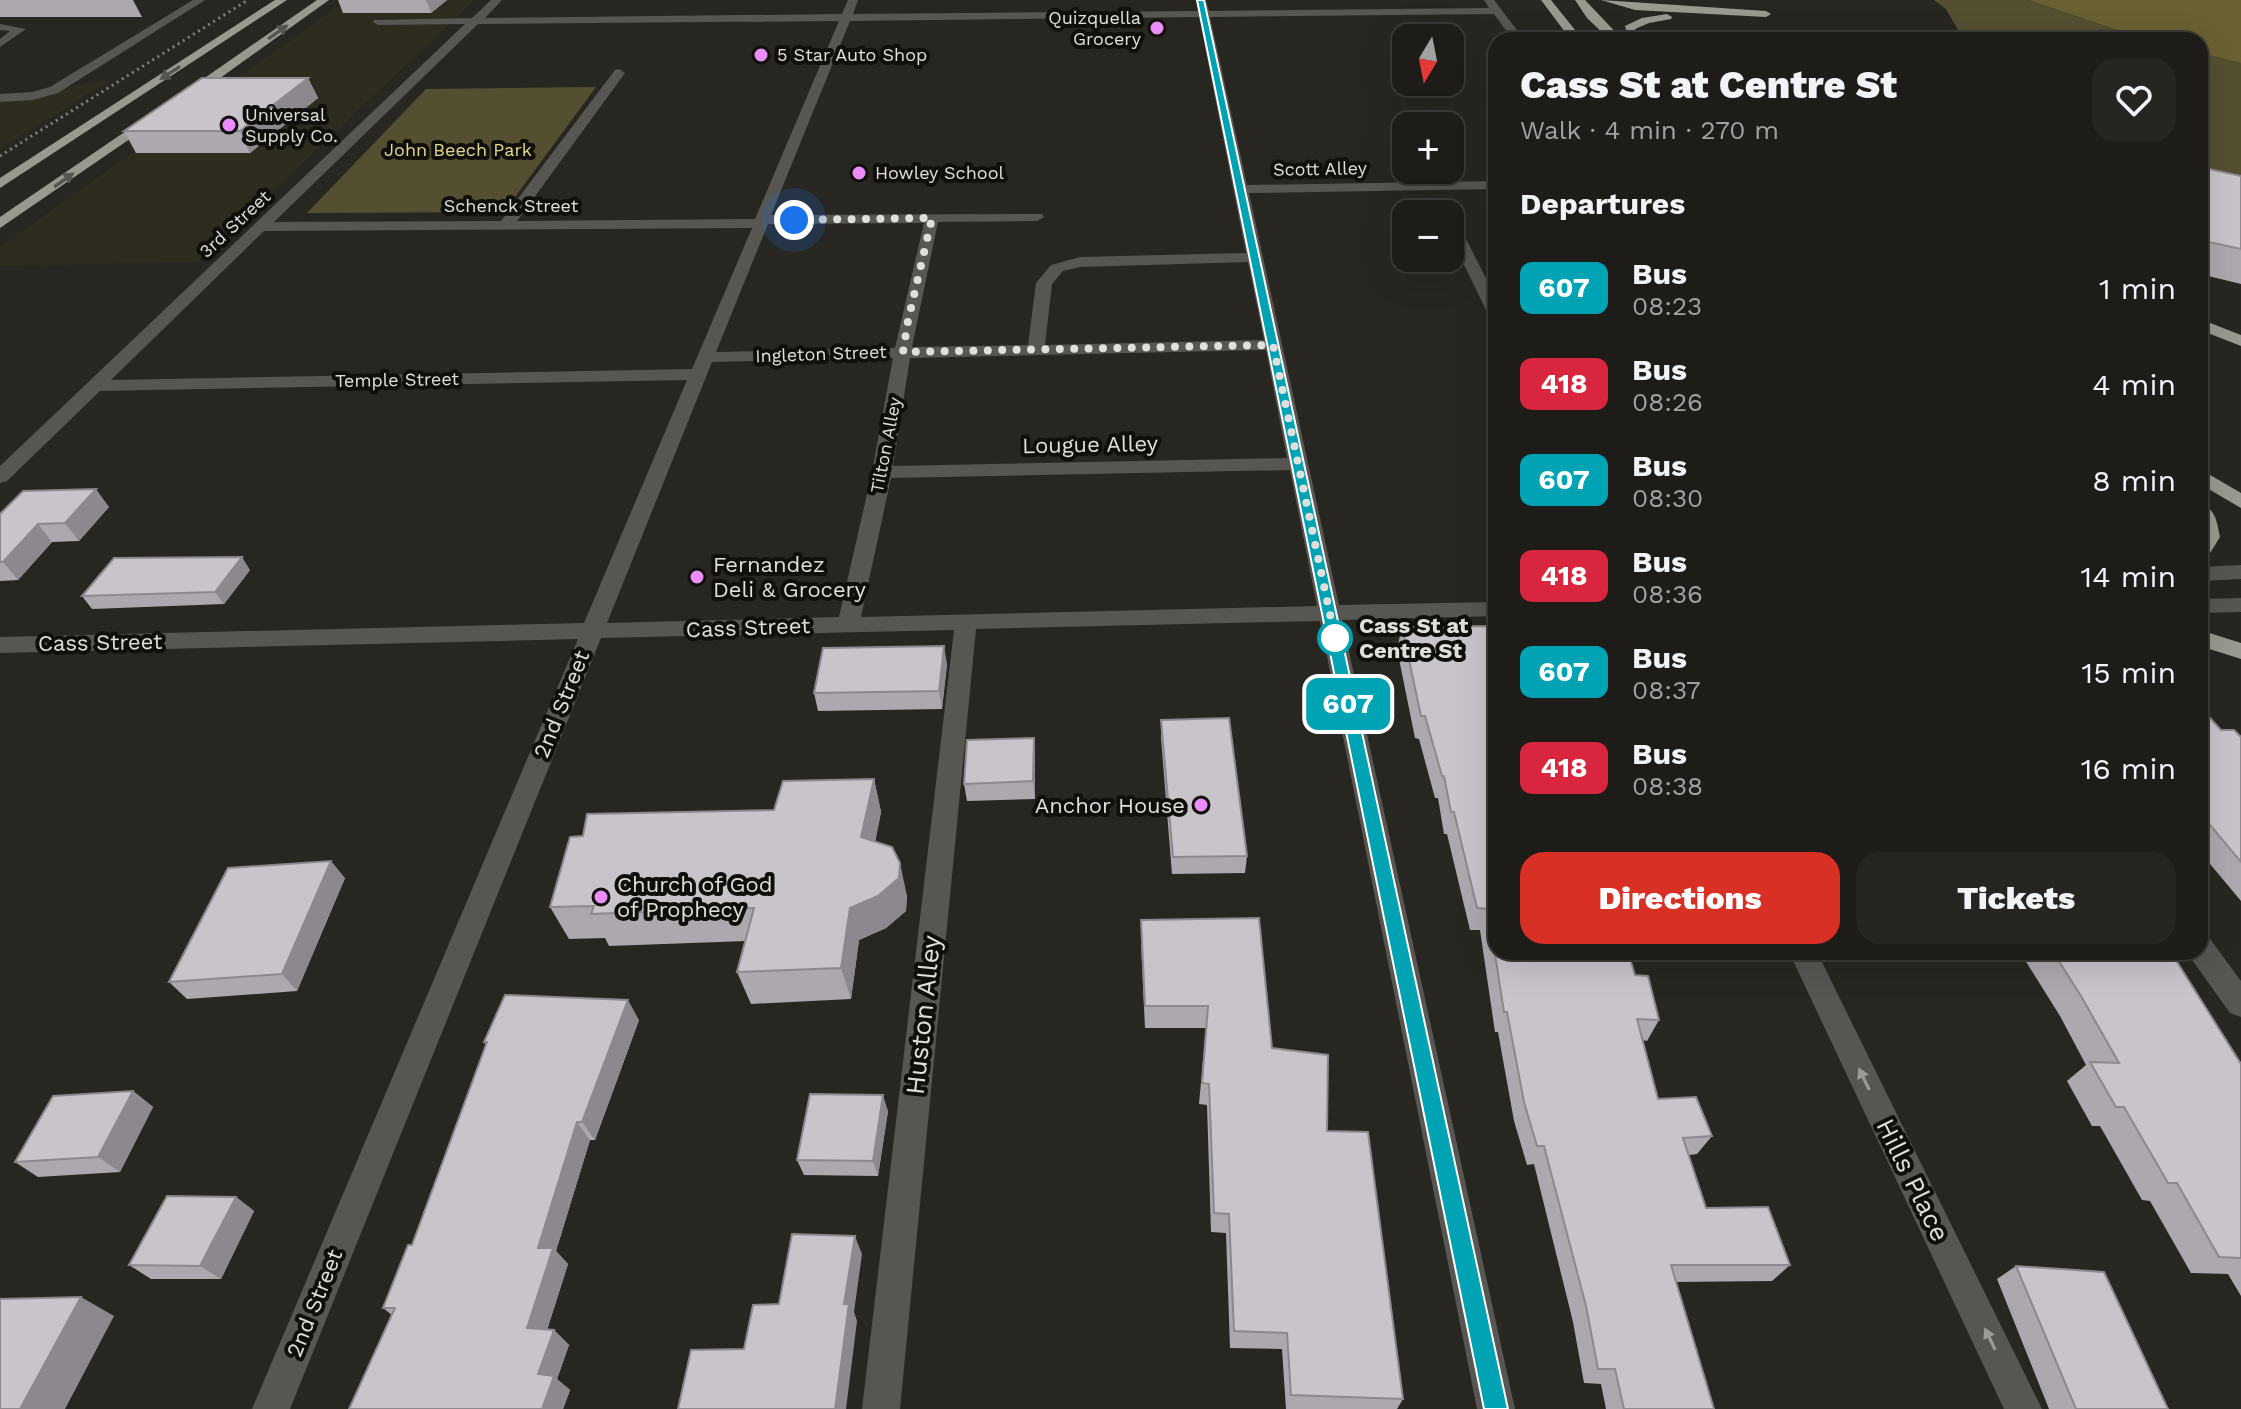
<!DOCTYPE html>
<meta charset="utf-8">
<style>
:root{--surface:#1e1c18;--page:#262521;--text:#f1f3f6;--muted:#a1a1a2;--line:#3c3a37;--accent:#d93025}
body{margin:0;font-family:"Work Sans",sans-serif;background:var(--page);color:var(--text);height:100vh;display:flex;flex-direction:column;font-size:30px;white-space:nowrap}
*{box-sizing:border-box;margin:0}
p{font-size:26px;color:var(--muted)}
.icon{flex:none;width:44px;height:44px;fill:none;stroke:currentColor;stroke-width:2;stroke-linecap:round;stroke-linejoin:round}
.map{position:relative;flex:1;overflow:hidden}
.sheet{position:absolute;left:1488px;top:32px;width:720px;height:928px;display:flex;flex-direction:column;background:var(--surface);border-radius:24px;box-shadow:0 8px 32px #0002,0 0 0 2px var(--line)}
.sheet>*{flex:none}
.badge{padding:0 16px;border-radius:12px;font-size:28px;line-height:52px}
.needle{width:52px;rotate:190deg}
.tools{position:absolute;left:1392px;top:24px;display:grid;gap:16px}
.tools a{display:grid;place-items:center;width:72px;height:72px;border-radius:16px;background:var(--surface);box-shadow:0 8px 32px #0002,0 0 0 2px var(--line);font-size:40px}
.you{position:absolute;width:40px;height:40px;margin:-20px;border:6px solid #fff;border-radius:50%;background:#1a73e8;box-shadow:0 0 0 12px #1a73e833}
.map>.badge{position:absolute;translate:-50% -50%;box-shadow:0 0 0 4px #fff}
h2{padding:0 32px;font-size:30px;line-height:72px}
.round{display:grid;place-items:center;flex:none;width:84px;height:84px;border-radius:24px;background:var(--page)}
.overview{display:flex;align-items:center;justify-content:space-between;height:136px;padding:0 32px}
h1{font-size:38px;font-weight:800;line-height:60px}
.action{display:flex;gap:16px;margin-top:auto;padding:16px 32px}
.action a{flex:1;height:92px;border-radius:24px;background:var(--accent);color:#fff;font-size:32px;font-weight:800;line-height:92px;text-align:center}
.action a+a{background:var(--page);color:var(--text)}
ul{padding:0;list-style:none}
li{display:flex;align-items:center;gap:24px;height:96px;padding:0 32px}
li div{flex:1}
li b{display:block;font-size:30px}
li em{font-style:normal}
li .badge{min-width:88px;font-weight:700;text-align:center}
.map>svg:first-child{display:block}
</style>
<div class="map">
<svg width="2241" height="1409" viewBox="0 0 2241 1409">
<rect width="100%" height="100%" fill="#282620"/>
<!-- built -->
<g fill="#2e2c1f">
<path d="M347,0H475L198,262L0,266V247Z"/>
<path d="M112,79L0,149V96H23Z"/>
</g>
<!-- green -->
<g fill="#544f31">
<path d="M1934,0H2028L2147,40H1918L2029,39L1958,30L1946,9Z"/>
<path d="M2200,53L2241,63V278L2200,268Z"/>
<path d="M596,87L504,212L307,213L426,89Z"/>
</g>
<!-- water -->
<path fill="#6a6132" d="M2028,0H2241V63L2200,53V40H2147Z"/>
<g fill="none" stroke-linecap="round" stroke-linejoin="round">
<!-- minor -->
<g fill="#575653" fill-rule="evenodd">
<path d="M193,0H205L58,93L33,100L0,102V94L32,92L50,87Z"/>
<path d="M491,0H502L485,18L842,14L848,0H858L853,14L1198,11L1196,0H1206L1209,11L1489,8L1484,0H1494L1523,38L1525,40H1513L1494,14L1210,17L1247,185L1496,181V189L1249,193L1339,605L1496,602V616L1342,620L1515,1409H1477L1320,621L976,629L900,1409H862L954,630L601,638L290,1409H252L578,639L0,653V637L584,623L687,380L100,391L7,481L0,483V466L465,24L378,25L373,22L374,20L472,18ZM1199,17L1246,253L1080,257L1051,265L1036,283L1028,345L912,347L938,222L1037,221L1044,217L1042,214L771,215L850,21ZM839,21L755,219L517,221L625,73L619,69L615,70L501,221L274,222L478,24ZM924,223L895,348L716,352L768,224ZM752,228L692,369L111,380L264,231ZM1248,262L1264,340L1045,345L1052,284L1063,271L1080,267ZM1266,350L1287,458L893,466L910,358ZM893,358L872,472L839,617L607,623L712,362ZM1290,470L1317,606L861,617L891,478Z"/>
<path d="M0,24L26,29L0,47V39L10,31L0,30Z"/>
<path d="M1450,217L1457,221L1496,298V319L1488,314L1450,236Z"/>
<path d="M2241,565V579L2200,581V567Z"/>
<path d="M2241,598V612L2200,613V599Z"/>
<path d="M2200,936L2210,939L2241,981V1017L2230,1013L2190,957L2188,952H2200Z"/>
<path d="M1789,952H1817L2042,1409H2004Z"/>
</g>
<!-- highway -->
<g fill="#9a9990" fill-rule="evenodd">
<path d="M275,0H287L0,188V178Z"/>
<path d="M317,0H329L191,99H183V93Z"/>
<path d="M1541,0H1551L1583,40H1571Z"/>
<path d="M1575,0H1585L1623,40H1610L1587,18Z"/>
<path d="M1601,0L1766,11L1771,14L1766,17L1635,10Z"/>
<path d="M1667,14L1672,17L1671,19L1649,23L1635,29L1641,40H1629L1625,26L1642,18Z"/>
<path d="M148,116L159,119L0,228V217Z"/>
<path d="M2200,319L2241,335V346L2200,330Z"/>
<path d="M2200,469L2241,493V508L2200,484Z"/>
<path d="M2200,504C2216,508 2217,523 2220,537L2207,558L2200,560Z"/>
<path d="M2200,630L2241,643V659L2200,646Z"/>
</g>
<!-- rail -->
<path stroke="#81807b" stroke-width="3" stroke-dasharray="2 4" stroke-linecap="butt" d="M0,156L248,0"/>
</g>
<!-- wall -->
<g fill="#ada8ae">
<path d="M0,0H133L142,17H0Z"/>
<path d="M338,0H447L431,13H343Z"/>
<path d="M308,78L318,98L250,153H136L124,131Z"/>
<path d="M2200,167L2241,176V284L2200,274Z"/>
<path d="M109,507L79,541L52,542L18,580L0,581V514Z"/>
<path d="M250,570L224,604L92,609L82,596Z"/>
<path d="M1496,626V952L1635,975L1659,1020L1647,1041L1643,1040L1658,1099L1712,1136L1697,1154L1689,1155L1706,1208L1790,1265L1772,1281L1676,1282L1714,1409H1606L1601,1384L1584,1383L1573,1322L1534,1164L1527,1165L1514,1121L1498,1032H1495L1480,930H1470L1447,834H1444L1438,798H1435L1419,739L1415,738L1397,649L1402,627Z"/>
<path d="M947,664L942,709L818,711L814,693Z"/>
<path d="M2200,707L2221,730L2241,737V901L2200,852Z"/>
<path d="M1161,720L1247,856L1245,873L1172,874L1161,738Z"/>
<path d="M1034,738L1035,756V799L967,801L964,784Z"/>
<path d="M874,779L881,812L875,841L907,896L906,911L886,928L859,940L851,999L751,1004L737,972L746,941L609,946L605,938L569,939L550,907L583,836L774,810Z"/>
<path d="M345,878L297,991L187,999L169,982Z"/>
<path d="M1141,920L1272,1048L1327,1131L1403,1399L1397,1409H1286L1282,1349L1230,1348L1226,1233L1211,1232L1207,1105L1199,1104L1206,1028H1145L1141,943Z"/>
<path d="M2020,952H2166L2241,1064V1296L2228,1274L2191,1273L2150,1201L2142,1200L2100,1126H2092L2067,1081L2086,1065L2060,1016Z"/>
<path d="M639,1020L595,1140H590L556,1251L568,1264L547,1330H554L569,1345L557,1379L570,1390L563,1409H349L392,1315L383,1308L412,1245L486,1045L484,1042Z"/>
<path d="M133,1091L153,1107L120,1172L38,1177L15,1162Z"/>
<path d="M888,1111L878,1176L804,1175L797,1160Z"/>
<path d="M236,1197L254,1211L221,1279H151L129,1265Z"/>
<path d="M2016,1266L2168,1409H2049L1997,1279Z"/>
</g>
<!-- shaded-wall -->
<g fill="#8d888d">
<path d="M426,0H447L431,13Z"/>
<path d="M308,78L318,98L250,153L240,131Z"/>
<path d="M96,489L109,507L79,541L65,523Z"/>
<path d="M38,524L52,542L18,580L3,562Z"/>
<path d="M242,557L250,570L224,604L215,592Z"/>
<path d="M944,646L947,664L942,709L939,691Z"/>
<path d="M1034,738L1035,756V799L1033,781Z"/>
<path d="M874,779L881,812L870,870L861,837Z"/>
<path d="M331,861L345,878L297,991L282,974Z"/>
<path d="M900,863L907,896L906,911L886,928L859,940L851,999L841,968L850,908Z"/>
<path d="M628,1000L639,1020L595,1140L582,1122Z"/>
<path d="M133,1091L153,1107L120,1172L98,1157Z"/>
<path d="M883,1095L888,1111L878,1176L873,1161Z"/>
<path d="M577,1122L590,1140L556,1251L568,1264L543,1343L527,1328L538,1248Z"/>
<path d="M236,1197L254,1211L221,1279L200,1266Z"/>
<path d="M855,1236L862,1254L854,1312L857,1321L846,1409H835L844,1304Z"/>
<path d="M81,1297L114,1316L65,1409H20Z"/>
<path d="M554,1330L569,1345L557,1379L570,1390L563,1409H542L538,1374Z"/>
</g>
<!-- building -->
<g fill="#c9c3ca" stroke="#8d888d" stroke-width="2">
<path d="M202,78H308L240,131H124Z"/>
<path d="M2200,167L2241,176V249L2200,240Z"/>
<path d="M96,489L65,523L38,524L3,562H0V514L23,491Z"/>
<path d="M242,557L215,592L82,596L114,558Z"/>
<path d="M1496,626V671H1490L1496,695V952H1628L1635,975L1648,976L1659,1020L1637,1019L1658,1099L1696,1097L1712,1136L1683,1138L1706,1208L1768,1207L1790,1265H1671L1714,1409H1624L1615,1369H1598L1586,1306L1544,1146H1537L1524,1102L1507,1012H1504L1488,909L1477,908L1454,812H1451L1444,776H1442L1425,716H1421L1402,627Z"/>
<path d="M944,646L939,691L814,693L823,648Z"/>
<path d="M2200,707L2221,730H2234L2241,737V862L2200,813Z"/>
<path d="M1229,718L1247,856L1173,857L1161,720Z"/>
<path d="M1034,738L1033,781L964,784L967,740Z"/>
<path d="M874,779L861,837L892,847L900,863L899,878L878,896L850,908L841,968L737,972L754,908L591,914L594,906L550,907L570,837L583,836L587,814L774,810L783,781Z"/>
<path d="M331,861L282,974L169,982L228,868Z"/>
<path d="M1259,918L1272,1048L1328,1055L1327,1131L1368,1132L1403,1399L1291,1395L1287,1333L1234,1331L1229,1214L1214,1213L1209,1084L1202,1083L1208,1006H1145L1141,920Z"/>
<path d="M2053,952H2166L2170,957H2174L2241,1064V1258L2219,1257L2177,1183H2168L2124,1107H2116L2090,1062L2119,1063L2081,996Z"/>
<path d="M505,995L628,1000L582,1122H577L538,1248H553L527,1328L554,1330L538,1374L554,1376L542,1409H349L395,1308H383L408,1245H412L487,1042H484Z"/>
<path d="M133,1091L98,1157L15,1162L53,1096Z"/>
<path d="M810,1094L883,1095L873,1161L797,1160Z"/>
<path d="M167,1196L236,1197L200,1266L129,1265Z"/>
<path d="M792,1234L855,1236L844,1304H849L835,1409H678L691,1350L744,1349L753,1305L779,1304Z"/>
<path d="M2016,1266L2104,1272L2168,1409H2076Z"/>
<path d="M81,1297L20,1409H0V1299Z"/>
</g>
<!-- one-way arrows -->
<defs><path id="oneway-solid" d="M-6-.8H1V-3.2L6.5 0L1 3.2V.8H-6Z" transform="scale(2)"/></defs>
<g fill="#55544e">
<use href="#oneway-solid" transform="translate(278 32) rotate(-35)"/>
<use href="#oneway-solid" transform="translate(170 73) rotate(147)"/>
<use href="#oneway-solid" transform="translate(64 180) rotate(-35)"/>
</g>
<g fill="#9c9a97">
<use href="#oneway-solid" transform="translate(1864 1079) rotate(-116)"/>
<use href="#oneway-solid" transform="translate(1990 1339) rotate(-116)"/>
</g>
<!-- line -->
<path fill="#00a3b4" stroke="#fff" stroke-width="2" d="M1197,0H1204L1508,1409H1484Z"/>
<g fill="none" stroke-linecap="round" stroke-linejoin="round">
<!-- walk -->
<path stroke="#e0dfdb" stroke-width="8" stroke-dasharray="0 14.4" d="M794,220L932,218L908,321L903,352L1273,345L1335,638"/>
</g>
<!-- markers -->
<g fill="#ec8cfb" stroke="#100f0c" stroke-width="3">
<circle cx="1157" cy="28" r="8"/>
<circle cx="761" cy="55" r="8"/>
<circle cx="229" cy="125" r="8"/>
<circle cx="859" cy="173" r="8"/>
<circle cx="697" cy="577" r="8"/>
<circle cx="1201" cy="805" r="8"/>
<circle cx="601" cy="897" r="8"/>
</g>
<circle fill="#fff" stroke="#00a3b4" stroke-width="4" cx="1335" cy="638" r="16"/>
<g text-anchor="middle" stroke-width="8" stroke-linejoin="round" paint-order="stroke">
<!-- far-poi labels -->
<g font-size="18" fill="#e0dfdb" stroke="#100f0c" text-anchor="start">
<text x="1141" y="24" text-anchor="end">Quizquella<tspan x="1141" dy="21">Grocery</tspan></text>
<text x="777" y="61">5 Star Auto Shop</text>
<text x="245" y="121">Universal<tspan x="245" dy="21">Supply Co.</tspan></text>
<text x="875" y="179">Howley School</text>
</g>
<!-- far-park labels -->
<g font-size="18" fill="#e6d88c" stroke="#100f0c">
<text x="458" y="156">John Beech Park</text>
</g>
<!-- far-street labels -->
<g font-size="18" fill="#e0dfdb" stroke="#100f0c">
<text transform="translate(1320 169) rotate(-1)" y="6">Scott Alley</text>
<text x="511" y="212">Schenck Street</text>
<text transform="translate(235 224) rotate(-43)" y="6">3rd Street</text>
<text transform="translate(821 354) rotate(-2)" y="6">Ingleton Street</text>
<text transform="translate(397 380) rotate(-1)" y="6">Temple Street</text>
<text transform="translate(886 445) rotate(-79)" y="6">Tilton Alley</text>
</g>
<!-- street labels -->
<g font-size="22" fill="#e0dfdb" stroke="#100f0c">
<text transform="translate(1090 444) rotate(-1)" y="8">Lougue Alley</text>
<text transform="translate(748 627) rotate(-2)" y="8">Cass Street</text>
<text transform="translate(100 642) rotate(-1)" y="8">Cass Street</text>
<text transform="translate(561 704) rotate(-68)" y="8">2nd Street</text>
<text transform="translate(314 1303) rotate(-68)" y="8">2nd Street</text>
</g>
<!-- poi labels -->
<g font-size="22" fill="#e0dfdb" stroke="#100f0c" text-anchor="start">
<text x="713" y="572">Fernandez<tspan x="713" dy="25">Deli &amp; Grocery</tspan></text>
<text x="1185" y="813" text-anchor="end">Anchor House</text>
<text x="617" y="892">Church of God<tspan x="617" dy="25">of Prophecy</tspan></text>
</g>
<!-- stop labels -->
<g font-size="22" font-weight="bold" fill="#e0dfdb" stroke="#100f0c" text-anchor="start">
<text x="1359" y="633">Cass St at<tspan x="1359" dy="25">Centre St</tspan></text>
</g>
<!-- near-street labels -->
<g font-size="26" fill="#e0dfdb" stroke="#100f0c">
<text transform="translate(923 1015) rotate(-84)" y="9">Huston Alley</text>
<text transform="translate(1913 1180) rotate(64)" y="9">Hills Place</text>
</g>
</g>
</svg>
<div class="tools">
<a><svg class="needle" viewBox="-14 -14 28 28"><path d="M0-13l5 13h-10z" fill="#e53935"/><path d="M0 13l5-13h-10z" fill="#a1a1a2"/></svg></a>
<a>+</a>
<a>−</a>
</div>
<div class="you" style="left:794px;top:220px"></div>
<b class="badge" style="left:1348px;top:704px;background:#00a3b4;color:#fff">607</b>
<section class="sheet">
<div class="overview"><div><h1>Cass St at Centre St</h1><p>Walk · 4 min · 270 m</p></div><a class="round"><svg class="icon" aria-label="heart" viewBox="0 0 24 24"><path d="M12 20l-8-8c-3-5 5-10 8-4 3-6 11-1 8 4z"/></svg></a></div>
<h2>Departures</h2>
<ul>
<li><span class="badge" style="background:#00a3b4;color:#fff">607</span><div><b>Bus</b><p>08:23</p></div><em>1 min</em></li>
<li><span class="badge" style="background:#d7263d;color:#fff">418</span><div><b>Bus</b><p>08:26</p></div><em>4 min</em></li>
<li><span class="badge" style="background:#00a3b4;color:#fff">607</span><div><b>Bus</b><p>08:30</p></div><em>8 min</em></li>
<li><span class="badge" style="background:#d7263d;color:#fff">418</span><div><b>Bus</b><p>08:36</p></div><em>14 min</em></li>
<li><span class="badge" style="background:#00a3b4;color:#fff">607</span><div><b>Bus</b><p>08:37</p></div><em>15 min</em></li>
<li><span class="badge" style="background:#d7263d;color:#fff">418</span><div><b>Bus</b><p>08:38</p></div><em>16 min</em></li>
</ul>
<div class="action"><a>Directions</a><a>Tickets</a></div>
</section>
</div>
